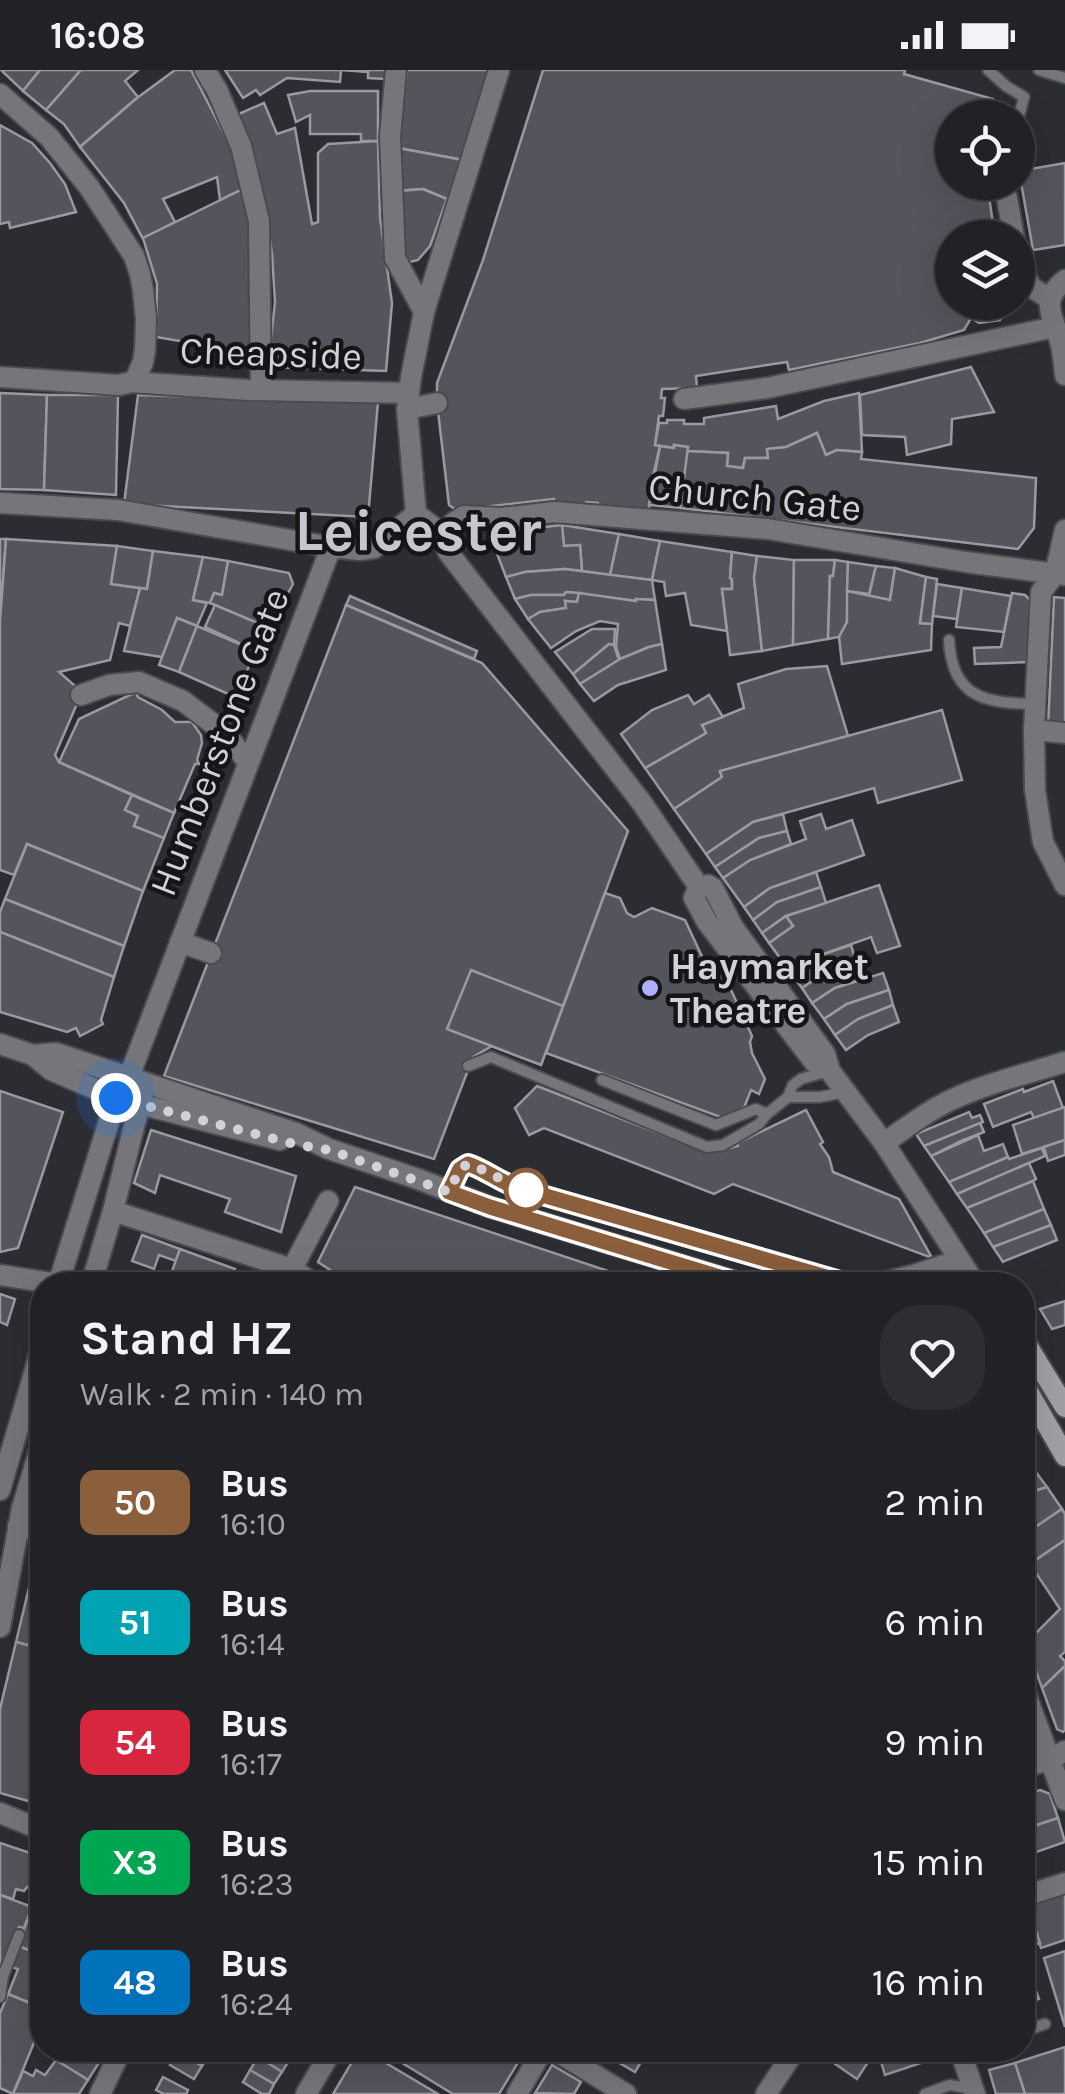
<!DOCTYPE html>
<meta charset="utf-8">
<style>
:root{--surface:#212126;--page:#2d2e32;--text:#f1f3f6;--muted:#a2a3a7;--line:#3e3e43}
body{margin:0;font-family:Karla,sans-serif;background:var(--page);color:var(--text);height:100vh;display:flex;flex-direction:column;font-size:38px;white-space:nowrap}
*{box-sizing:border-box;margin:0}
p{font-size:32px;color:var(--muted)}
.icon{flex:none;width:55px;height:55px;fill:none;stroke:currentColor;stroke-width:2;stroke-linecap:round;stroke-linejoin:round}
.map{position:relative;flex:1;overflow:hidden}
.drawer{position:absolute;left:30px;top:1202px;width:1005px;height:790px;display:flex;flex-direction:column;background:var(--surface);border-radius:40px;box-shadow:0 10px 40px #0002,0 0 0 2px var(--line)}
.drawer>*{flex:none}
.badge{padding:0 20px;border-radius:15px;font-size:35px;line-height:65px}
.fabs{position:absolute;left:935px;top:30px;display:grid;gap:20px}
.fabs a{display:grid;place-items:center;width:100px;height:100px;border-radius:50%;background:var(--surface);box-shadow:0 10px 40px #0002,0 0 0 2px var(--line);font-size:50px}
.you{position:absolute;width:50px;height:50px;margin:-25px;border:8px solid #fff;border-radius:50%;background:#1a73e8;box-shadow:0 0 0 15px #1a73e833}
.map>.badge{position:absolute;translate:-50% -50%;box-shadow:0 0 0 5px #fff}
.round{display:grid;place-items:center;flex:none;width:105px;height:105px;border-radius:40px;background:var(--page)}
.head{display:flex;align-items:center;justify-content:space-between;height:170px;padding:0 50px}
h1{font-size:48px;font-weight:700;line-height:75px}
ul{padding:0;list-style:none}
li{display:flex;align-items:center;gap:30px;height:120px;padding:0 50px}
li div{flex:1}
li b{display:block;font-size:38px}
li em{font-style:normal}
li .badge{min-width:110px;font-weight:700;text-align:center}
.status{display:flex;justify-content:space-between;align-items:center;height:70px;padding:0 50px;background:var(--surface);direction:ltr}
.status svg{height:28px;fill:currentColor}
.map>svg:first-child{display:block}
</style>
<div class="status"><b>16:08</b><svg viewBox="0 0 49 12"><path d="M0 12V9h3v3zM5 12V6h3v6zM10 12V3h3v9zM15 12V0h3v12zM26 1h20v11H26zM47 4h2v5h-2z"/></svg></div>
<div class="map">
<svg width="1065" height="2024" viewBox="0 0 1065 2024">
<rect width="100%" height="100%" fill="#2c2c33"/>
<!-- building -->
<g fill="#54545c" stroke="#9899a1" stroke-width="2.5">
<path d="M1,0H40L23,21Z"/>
<path d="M40,0H81L46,40L23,21Z"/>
<path d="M81,0H138L125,11L138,27L80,77L64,54L46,40Z"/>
<path d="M175,0H191L238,91L243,119L220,130L217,107L163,129L175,152L143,169L124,133L80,77L137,28Z"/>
<path d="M225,0H386L385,9L368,8V2L341,0L340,12L287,8L260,25L256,20L243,28Z"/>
<path d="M407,0H491L463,90L398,78Z"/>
<path d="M543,0H905L904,4L993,29L996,36L993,48H952V112H987L995,168H952V232H1006L1007,240L1000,250L979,253L971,248L964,260L920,273L789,300L787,292L696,306L697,318L662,319L661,328H665L663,346H659L655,375L660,376L652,410L649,440L599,437L598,433L586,432L585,436L553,434L554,429L456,440L449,435L437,333V313L483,190Z"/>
<path d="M310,21H378V71H361V64H310V45L296,52L288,25Z"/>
<path d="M264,33L277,64L295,58L312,154L318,152V83L328,74L378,71L380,148L392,233L386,301L268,297L275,232L272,184L264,132L234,46Z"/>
<path d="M0,55L32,73L50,93L65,114L76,142L10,158L9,152L0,154Z"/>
<path d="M398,78L463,90L449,130L423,119L396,121Z"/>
<path d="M1065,93V175L1033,180L1019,101Z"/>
<path d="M243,119L252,166L251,283L156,267L157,214L143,168Z"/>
<path d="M423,119L447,129L430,176L418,190L410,192L403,188L399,121Z"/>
<path d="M971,297L994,342L952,349L951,374L907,385L905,367L862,365L860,325Z"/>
<path d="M0,323L47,325L44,420L0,419Z"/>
<path d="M859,323L862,382L837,380L826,385L817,363L786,377L767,379L768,388H745L743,398L727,396L728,383L687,381L688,377L674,375V378L655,375L659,353H667V350H684V354H704V348L776,336L778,349L824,331Z"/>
<path d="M47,325H118L116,425L44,420Z"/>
<path d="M138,325L378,332L368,447L124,434Z"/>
<path d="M817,363L826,385L837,380L862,382L861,389L1036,408L1034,458L1018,479L680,438L687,381L728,383L727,396L743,398L745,388H768L767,379L786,377Z"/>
<path d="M674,375L688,377L680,438L649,435L660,376L674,378Z"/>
<path d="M562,455L619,464L610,505L582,501L580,475L564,476Z"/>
<path d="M562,455L564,476L580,475L582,501L565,499L525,502L506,507L491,468L494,463Z"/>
<path d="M619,464L660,471L652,510L610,505Z"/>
<path d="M0,469H6L0,551Z"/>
<path d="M6,469L117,476L111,514L140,518L130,556L119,553L110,590L59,602L82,622L55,685L59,692L132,725L125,740L138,746L134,756L164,768L143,821L27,774L14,805L0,800V551Z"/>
<path d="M660,471L732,482L730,508L732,509V519H722L727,561L691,555L685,523L666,526L664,512L652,510Z"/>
<path d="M117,476L153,481L147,519L111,514Z"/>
<path d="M153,481L203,487L193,530L207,533L197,556L177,548L162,587L124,581L140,518L147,519Z"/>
<path d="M732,482L757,486L754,508L762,581L730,585L722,519H732V509L730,508Z"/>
<path d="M757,486L794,490L793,575L762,581L754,508Z"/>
<path d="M203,487L228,491L222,525L214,523L210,533L193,530Z"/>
<path d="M794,490H835L833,506H830L828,569L793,575Z"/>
<path d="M835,490L848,492L847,552L839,567L828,569L830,506H833Z"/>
<path d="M228,491L289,503L293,514L269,558L210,533L214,523L222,525Z"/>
<path d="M848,492L876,496L869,524L847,521Z"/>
<path d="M876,496L895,498L890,530L869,526Z"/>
<path d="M895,498L926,507L920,553L932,554L931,580L842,594L839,567L847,552V521L890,530Z"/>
<path d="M565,499L652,510L655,530L636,529V531L566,522L564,525H531L515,529L506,507L525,502Z"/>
<path d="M926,507L937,509L932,554L920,553Z"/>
<path d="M937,514L962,518L957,549L933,546Z"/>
<path d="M962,518L1011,526L1004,562L956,557Z"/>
<path d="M566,522L579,523L577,532L565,531L566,538L540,542L528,549L515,529L531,525H564Z"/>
<path d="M579,523L636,531V529L655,530L662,574L649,577L620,589L616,577L618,554L600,551L576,561L551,578L528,549L540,542L566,538L565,531L577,532Z"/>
<path d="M1012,523L1025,525L1030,530L1028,592L975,594L974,578L1001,577Z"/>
<path d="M350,526L477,581L474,589L346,535Z"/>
<path d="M1054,527L1065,528V659L1048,657Z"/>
<path d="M215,535L269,558L256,581L205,557Z"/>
<path d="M346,535L482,593L628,761L541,995L492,976L473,987L434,1089L164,1006Z"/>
<path d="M177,548L197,556L179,602L159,595Z"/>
<path d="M197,556L256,581L235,627L179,602Z"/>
<path d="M592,559H615L614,575L609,574L573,604L555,582Z"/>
<path d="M609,574L614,575L619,590L580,614L573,604Z"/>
<path d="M662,574L666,600L618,615L594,631L580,614L620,589L649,577Z"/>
<path d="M827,596L848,666L720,701L722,707L674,739L645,698L706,663L702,655L744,638L738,614L786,599Z"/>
<path d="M136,622L138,627L162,640L175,652H192L201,665L202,673L197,690L199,694H195L174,743L59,692L79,649Z"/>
<path d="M688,625L694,634L709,625L723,647L702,655L706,663L645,698L621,664L652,640Z"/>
<path d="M942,640L962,710L878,733L874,718L753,752L706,784L674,739L722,707L720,701Z"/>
<path d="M132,725L174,743L164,768L134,756L138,746L125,740Z"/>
<path d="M783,744L787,761L759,768L715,797L706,784L753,752Z"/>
<path d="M821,744L826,759L852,750L864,785L770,818L744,837L723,808L750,790L806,769L800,751Z"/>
<path d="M787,761L791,774L750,790L723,808L715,797L759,768Z"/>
<path d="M27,774L143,821L124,876L5,829Z"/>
<path d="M816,802L821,817L777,832L753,850L744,837L770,818Z"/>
<path d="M879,815L900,876L877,883L871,867L815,887L791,903L769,873L793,856L786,846Z"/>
<path d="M821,817L826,833L786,846L762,863L753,850L777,832Z"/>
<path d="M605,823L620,828L627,843L634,847L652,838L685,850L706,895L722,900L752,966L750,972L752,983L765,1009L759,1024L751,1020L744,1038L723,1048L546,983Z"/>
<path d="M5,829L124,876L114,907L0,862V842Z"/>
<path d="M786,846L793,856L769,873L762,863Z"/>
<path d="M0,862L114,907L101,950L103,954L80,966L76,958L67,962L0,942Z"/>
<path d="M851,875L856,892L825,903L802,918L791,903L815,887Z"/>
<path d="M856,892L862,909L835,918L812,933L802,918L825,903Z"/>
<path d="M471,900L563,936L541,995L447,959Z"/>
<path d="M883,903L889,920L847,934L824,949L812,933L835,918Z"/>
<path d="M889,920L893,935L858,949L835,965L824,949L847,934Z"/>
<path d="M893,935L899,952L868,965L846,980L835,965L858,949Z"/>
<path d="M1053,1011L1063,1038L1034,1048L1031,1042L993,1057L984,1034L1023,1019L1024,1022Z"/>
<path d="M537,1016L702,1080L715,1082L738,1076L737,1073L806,1040L823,1072L820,1074L829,1087L833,1102L899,1129L932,1188L733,1114L714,1124L544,1058L529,1065L515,1038Z"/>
<path d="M0,1021L63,1042L18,1178L0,1182Z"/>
<path d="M1065,1037V1070L1022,1084L1013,1055Z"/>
<path d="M969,1042L972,1048L980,1045L983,1052L924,1076L916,1064Z"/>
<path d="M980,1053L984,1062L961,1071L931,1086L924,1076Z"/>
<path d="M151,1060L296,1106L281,1162L225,1142L230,1129L160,1105L155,1123L134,1113Z"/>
<path d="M978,1065L984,1081L1003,1074L1008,1087L949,1112L931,1086Z"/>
<path d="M1065,1070V1085L1048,1091L1044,1077Z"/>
<path d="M1042,1078L1045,1086L957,1124L949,1112L1008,1087L1009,1089Z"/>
<path d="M1029,1093L1036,1109L1033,1111L967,1138L957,1124Z"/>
<path d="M1033,1111L1044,1139L984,1163L967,1138Z"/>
<path d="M355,1117L614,1203L651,1215H622L614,1206L603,1215H353L318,1192Z"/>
<path d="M1044,1139L1051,1155L993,1177L984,1163Z"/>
<path d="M1051,1155L1057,1170L1007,1190L1003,1192L993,1177Z"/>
<path d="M142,1165L180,1179L176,1191L159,1185L154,1199L132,1191Z"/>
<path d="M180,1179L235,1199L229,1214L223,1211L222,1215H167Z"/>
<path d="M0,1224L15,1229L7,1255L0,1252Z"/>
<path d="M1065,1231V1255L1052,1259L1040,1239Z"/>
<path d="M1022,1383L1047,1417L1022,1425Z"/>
<path d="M1047,1417L1062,1439L1022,1466V1425Z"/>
<path d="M1062,1439L1065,1444V1470L1022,1499V1466Z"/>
<path d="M1065,1470V1582L1060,1586L1065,1591V1596L1042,1618L1026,1573L1060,1539L1030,1494Z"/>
<path d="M35,1494L42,1495V1530L27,1526Z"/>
<path d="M27,1526L42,1530V1579L16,1572Z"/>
<path d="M16,1572L42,1579V1658L31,1702L42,1705V1735L0,1723V1639Z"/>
<path d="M1065,1596V1660L1063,1662L1057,1659L1042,1618Z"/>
<path d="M1040,1720L1050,1724L1058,1748L1022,1760V1726Z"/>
<path d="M1058,1748L1065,1772L1025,1786L1022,1778V1760Z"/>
<path d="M0,1773L42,1787V1822L27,1817L24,1821L16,1819L13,1829L0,1825Z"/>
<path d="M1065,1818V1870L1041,1878L1026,1831Z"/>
<path d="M0,1825L32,1837L24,1858L19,1857L0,1907Z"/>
<path d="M1026,1831L1040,1873L1022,1879V1833Z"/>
<path d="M32,1837L42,1841V1885L18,1876Z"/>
<path d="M18,1876L42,1885V1938L8,1924L18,1899L11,1897Z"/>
<path d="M1065,1881V1957L1044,1888Z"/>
<path d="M1022,1883L1039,1929L1022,1934Z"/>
<path d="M8,1924L42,1938V1953L13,2024L0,2018V1943Z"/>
<path d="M1065,1977V2024H1025L1015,1993Z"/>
<path d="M62,1980H107L88,2010L56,1990Z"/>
<path d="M178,1980H203L209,1984L202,1996L177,1982Z"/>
<path d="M262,1980H275L290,1989L282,2002L258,1987Z"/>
<path d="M359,1980H364L438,2024H333Z"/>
<path d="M381,1980H523L525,1981L499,2024H453Z"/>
<path d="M616,1980H648L635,2002L611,1988Z"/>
<path d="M815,1980H876L857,2009Z"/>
<path d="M940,1980L942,1986L885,2005L879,1985L891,1980Z"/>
<path d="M177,1982L202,1996L194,2009L170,1995Z"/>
<path d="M258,1987L282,2002L274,2014L250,2000Z"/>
<path d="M56,1990L88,2010L79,2024H13L23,2001L33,2006L36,2000L45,2005Z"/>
<path d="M1015,1993L1025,2024H996L989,2000Z"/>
<path d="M552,1995L581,2012L574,2024L535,2023Z"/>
<path d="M250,2000L274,2014L269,2024H262L243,2012Z"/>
<path d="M163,2007L188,2020L186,2024H164L156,2020Z"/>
</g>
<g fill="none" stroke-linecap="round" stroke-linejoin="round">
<defs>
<g id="lane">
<path d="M988,0L1006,16L1024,27L1018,50"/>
<path d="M1039,0L1065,8"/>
<path d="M1004,112L1007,128"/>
<path d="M949,570C952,628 985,633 1035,634"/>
<path d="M468,996L491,987L707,1077L723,1075L759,1054L767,1044L788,1027L793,1015L801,1009L825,1002"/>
<path d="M602,1010L716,1055L756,1039L767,1044"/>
<path d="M788,1027H820L846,1022"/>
<path d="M450,1121L459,1099L468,1094L488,1100L509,1115L854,1215"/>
<path d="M0,1927L3,1906L19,1865"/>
<path d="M1022,1962L1045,1954"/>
<path d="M925,2024L950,2015L972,2019"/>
</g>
<g id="street">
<path d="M205,0L217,20L241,76L259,151L261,320"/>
<path d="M396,0L390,66L395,188L424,242"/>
<path d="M0,24L49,67L89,117L134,186L140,204L143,220L146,249L145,280L143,292L136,308L131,312L119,315L0,307"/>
<path d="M1007,128L1014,168"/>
<path d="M1018,191L1031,217L1050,229"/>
<path d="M1065,210C1039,231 1053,246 1060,271C1063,282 1064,293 1065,305"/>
<path d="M131,312L248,320L409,323"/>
<path d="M684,329L767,318L1055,257"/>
<path d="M407,339L437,333"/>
<path d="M0,433L118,440L331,477"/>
<path d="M1065,460L1055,504L1041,522L1034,660L1035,720L1043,772L1065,815"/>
<path d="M447,467L416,444L407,339L411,307L424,242L499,0"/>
<path d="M81,625L109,615L139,612L183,631L224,662L248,692"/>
<path d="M1034,660L1065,663"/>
<path d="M699,817L642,733L448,482L447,467L453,453L464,446L501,448L554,442L768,459L966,492L1065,505"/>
<path d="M180,872L211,883"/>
<path d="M0,974L33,985L51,1000L116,1028L280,1070"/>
<path d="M33,985L56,983L296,1063L329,1079L418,1109L490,1137L747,1215"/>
<path d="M830,1001L815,993L707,852L694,828L699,817L708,815L713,818L733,857L825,984L830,1001L884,1073L976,1215"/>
<path d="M129,1007L331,477L360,480L374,478L416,444"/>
<path d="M884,1073C906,1058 927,1041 951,1030C987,1013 1027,1004 1065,992"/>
<path d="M113,1141L292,1199L316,1215"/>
<path d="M292,1199L328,1131"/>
<path d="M0,1205L58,1214"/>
<path d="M58,1215L120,1016"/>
<path d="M91,1215L113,1141L142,1024"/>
<path d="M873,1215L914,1205L959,1190"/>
<path d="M0,1420L42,1276"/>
<path d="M18,1456L42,1462"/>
<path d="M0,1557L22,1438L42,1372"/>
<path d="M1022,1614L1065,1730"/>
<path d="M1022,1698L1049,1690L1065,1681"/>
<path d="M0,1743L42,1760"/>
<path d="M1022,1827L1065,1813"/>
<path d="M554,1980L626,2024"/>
<path d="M960,1980L975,2024"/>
<path d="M100,2024L121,1980"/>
<path d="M306,2024L332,1980"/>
<path d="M517,2024L543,1980"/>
<path d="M766,2024L795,1980"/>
</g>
<g id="secondary">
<path d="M1022,1267L1065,1337"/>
<path d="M1022,1311L1065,1386"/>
</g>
</defs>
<!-- lane casing -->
<use href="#lane" stroke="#4a4a50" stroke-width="14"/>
<!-- street casing -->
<use href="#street" stroke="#4a4a50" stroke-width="24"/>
<!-- secondary casing -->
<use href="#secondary" stroke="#4a4a50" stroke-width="24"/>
<!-- lane -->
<use href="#lane" stroke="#76767a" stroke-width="10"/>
<!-- street -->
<use href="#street" stroke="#76767a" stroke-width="20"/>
<!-- secondary -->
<use href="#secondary" stroke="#a0a0a6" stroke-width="20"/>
</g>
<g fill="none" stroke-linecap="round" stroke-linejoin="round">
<defs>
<path id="line" d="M746,1215L490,1137L449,1122L460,1099L468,1094C486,1100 500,1112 518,1118L854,1215"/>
</defs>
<!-- line casing -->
<use href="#line" stroke="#fff" stroke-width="22"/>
<!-- line -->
<use href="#line" stroke="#8b5e3c" stroke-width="15"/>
<!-- walk -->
<path stroke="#d1d1d6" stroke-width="10" stroke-dasharray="0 18" d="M116,1028L294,1074L329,1080L449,1122L460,1099L468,1094C489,1101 505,1113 526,1120"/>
</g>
<!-- markers -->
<circle fill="#aeaefb" stroke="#151518" stroke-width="4" cx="650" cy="918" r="10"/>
<circle fill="#fff" stroke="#8b5e3c" stroke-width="5" cx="526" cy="1120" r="20"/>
<g text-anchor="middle" stroke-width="9" stroke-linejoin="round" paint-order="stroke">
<!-- street labels -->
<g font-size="38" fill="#d1d1d6" stroke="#151518">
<text transform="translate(271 283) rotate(2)" y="13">Cheapside</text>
<text transform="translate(755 427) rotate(6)" y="13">Church Gate</text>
<text transform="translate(219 672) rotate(-69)" y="13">Humberstone Gate</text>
</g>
<!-- poi labels -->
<g font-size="38" font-weight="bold" fill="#d1d1d6" stroke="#151518" text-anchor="start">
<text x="670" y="909">Haymarket<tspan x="670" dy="44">Theatre</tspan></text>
</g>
<!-- town labels -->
<g font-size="58" font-weight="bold" fill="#c6c6cf" stroke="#151518">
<text x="418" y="480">Leicester</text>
</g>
</g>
</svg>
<div class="fabs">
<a><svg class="icon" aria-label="locate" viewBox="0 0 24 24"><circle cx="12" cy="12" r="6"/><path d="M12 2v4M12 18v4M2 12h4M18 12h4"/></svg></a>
<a><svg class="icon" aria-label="layers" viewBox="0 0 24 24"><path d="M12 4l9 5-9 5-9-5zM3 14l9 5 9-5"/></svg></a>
</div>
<div class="you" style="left:116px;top:1028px"></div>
<section class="drawer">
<div class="head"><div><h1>Stand HZ</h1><p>Walk · 2 min · 140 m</p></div><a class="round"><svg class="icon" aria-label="heart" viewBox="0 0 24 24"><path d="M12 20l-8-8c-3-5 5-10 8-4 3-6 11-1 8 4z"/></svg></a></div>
<ul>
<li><span class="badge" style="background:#8b5e3c;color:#fff">50</span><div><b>Bus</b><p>16:10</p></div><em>2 min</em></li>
<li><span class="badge" style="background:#00a3b4;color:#fff">51</span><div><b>Bus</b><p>16:14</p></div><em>6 min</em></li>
<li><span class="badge" style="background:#d7263d;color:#fff">54</span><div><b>Bus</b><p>16:17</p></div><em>9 min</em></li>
<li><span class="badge" style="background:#00a651;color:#fff">X3</span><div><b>Bus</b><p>16:23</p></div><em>15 min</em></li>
<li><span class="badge" style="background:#0072bc;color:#fff">48</span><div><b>Bus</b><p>16:24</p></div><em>16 min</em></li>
</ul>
</section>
</div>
